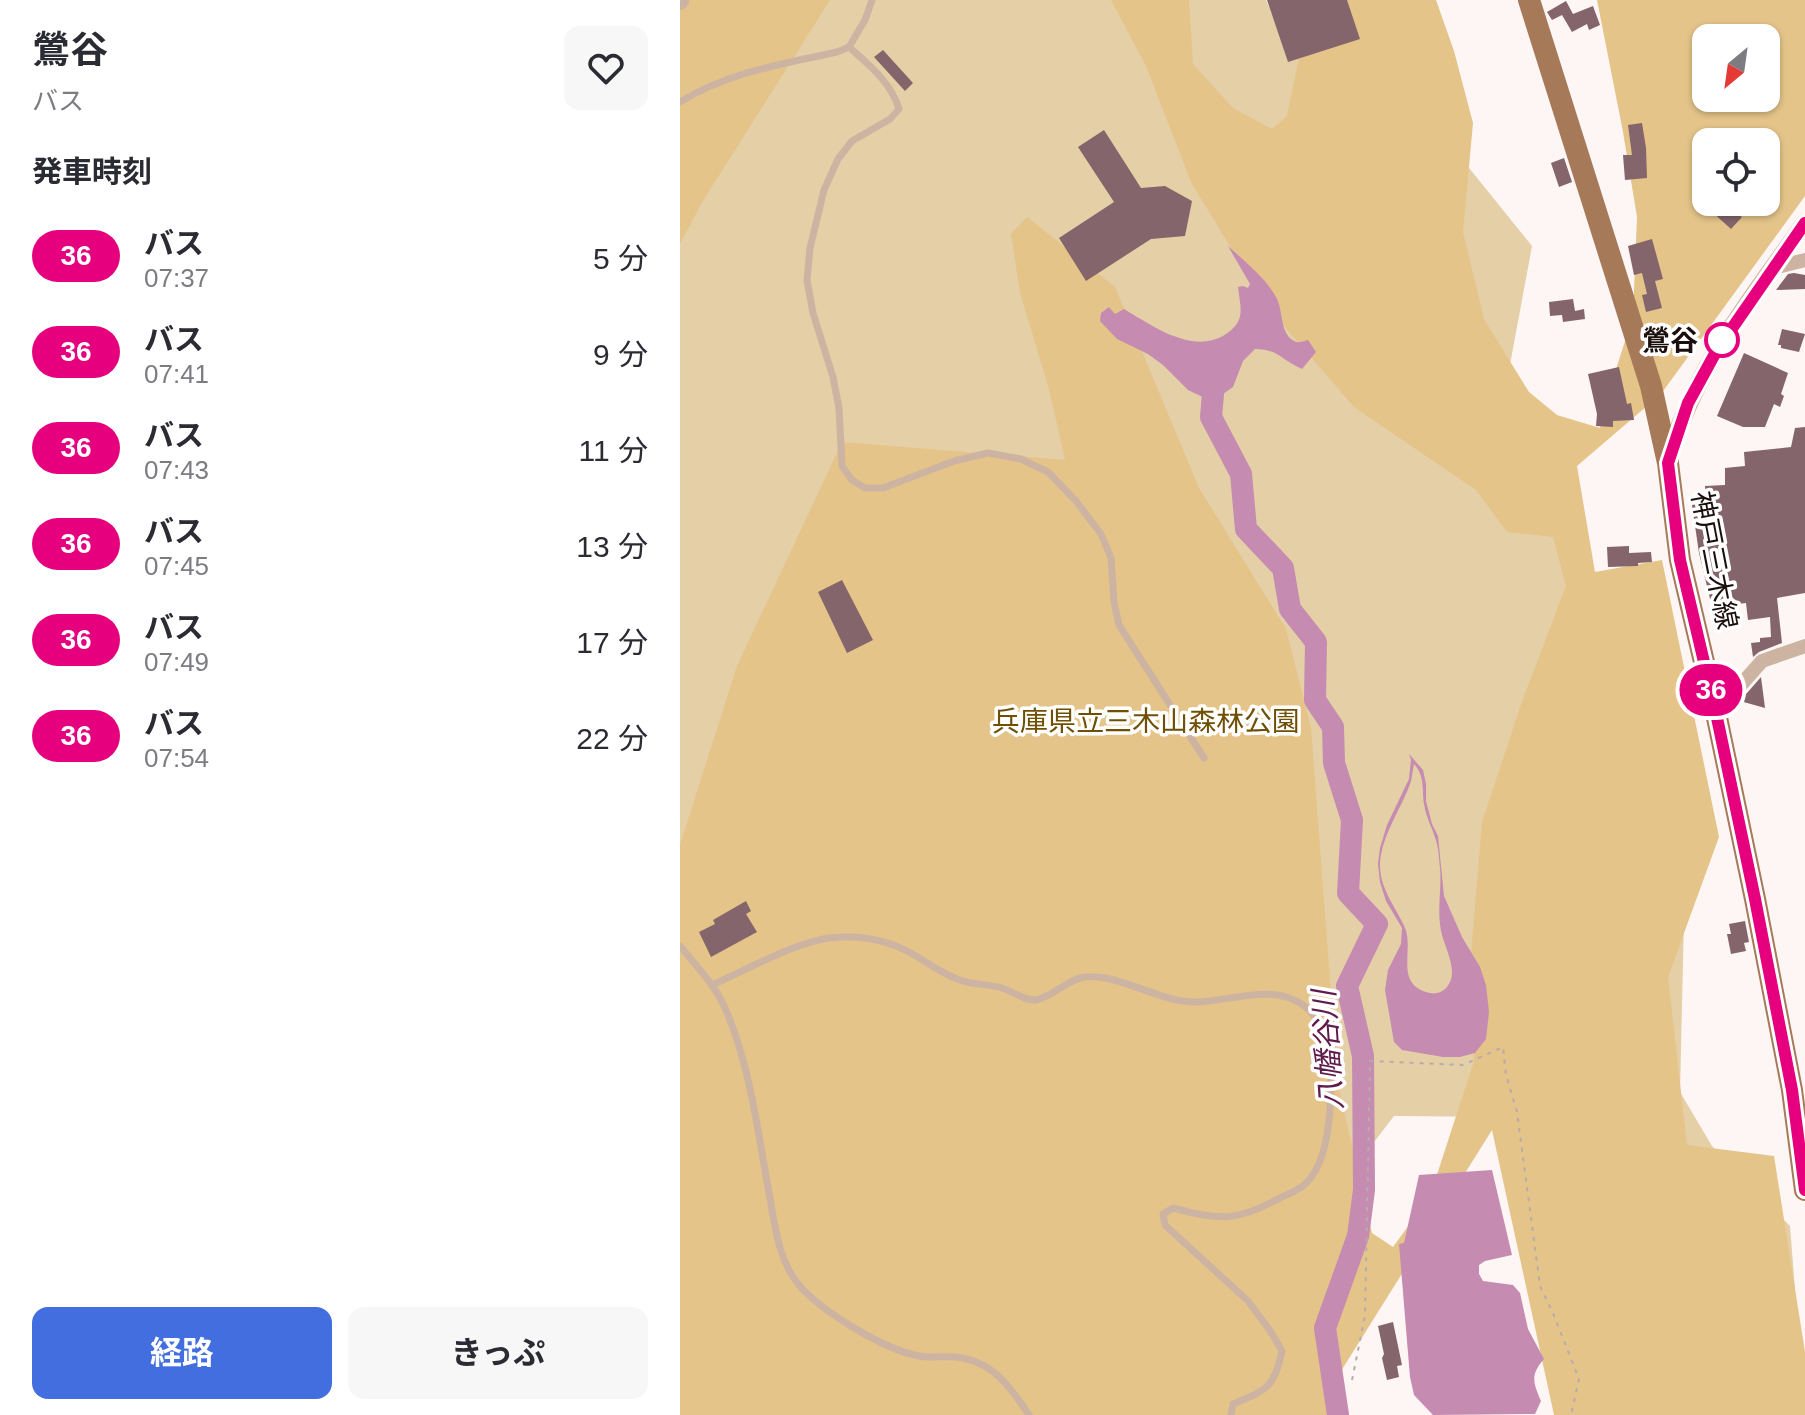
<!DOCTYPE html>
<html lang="ja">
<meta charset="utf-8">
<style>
:root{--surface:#fff;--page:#f7f7f7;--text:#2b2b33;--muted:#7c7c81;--accent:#436ee0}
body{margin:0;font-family:Helvetica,"Noto Sans JP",sans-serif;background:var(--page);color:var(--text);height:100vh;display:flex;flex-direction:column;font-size:30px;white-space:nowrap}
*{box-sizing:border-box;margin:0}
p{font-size:26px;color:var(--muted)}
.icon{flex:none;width:44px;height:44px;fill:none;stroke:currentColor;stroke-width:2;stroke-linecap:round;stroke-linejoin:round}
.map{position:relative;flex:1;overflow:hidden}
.panel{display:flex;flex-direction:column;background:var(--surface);width:680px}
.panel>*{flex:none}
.badge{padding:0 16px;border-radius:26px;font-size:28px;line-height:52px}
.needle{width:52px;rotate:209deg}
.tools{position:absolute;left:1012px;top:24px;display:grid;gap:16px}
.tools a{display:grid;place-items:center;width:88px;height:88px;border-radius:16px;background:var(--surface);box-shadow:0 2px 6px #0004;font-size:40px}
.map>.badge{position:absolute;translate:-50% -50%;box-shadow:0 0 0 4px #fff}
h2{padding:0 32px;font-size:30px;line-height:72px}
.round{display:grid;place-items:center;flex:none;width:84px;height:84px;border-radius:16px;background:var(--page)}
.head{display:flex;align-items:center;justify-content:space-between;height:136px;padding:0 32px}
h1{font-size:38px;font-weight:700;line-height:60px}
.button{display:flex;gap:16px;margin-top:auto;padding:16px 32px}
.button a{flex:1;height:92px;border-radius:16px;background:var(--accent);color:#fff;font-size:32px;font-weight:700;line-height:92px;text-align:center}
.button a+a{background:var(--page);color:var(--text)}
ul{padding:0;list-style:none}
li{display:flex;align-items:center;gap:24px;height:96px;padding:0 32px}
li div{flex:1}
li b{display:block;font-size:30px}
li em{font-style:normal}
li .badge{min-width:88px;font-weight:700;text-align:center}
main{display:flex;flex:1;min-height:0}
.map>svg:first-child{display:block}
</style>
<main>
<section class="panel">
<div class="head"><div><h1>鶯谷</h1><p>バス</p></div><a class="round"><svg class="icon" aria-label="heart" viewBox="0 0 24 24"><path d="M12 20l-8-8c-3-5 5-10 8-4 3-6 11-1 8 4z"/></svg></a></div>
<h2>発車時刻</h2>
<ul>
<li><span class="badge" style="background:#e6007e;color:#fff">36</span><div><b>バス</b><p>07:37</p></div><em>5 分</em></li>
<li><span class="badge" style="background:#e6007e;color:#fff">36</span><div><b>バス</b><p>07:41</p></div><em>9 分</em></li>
<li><span class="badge" style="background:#e6007e;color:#fff">36</span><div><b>バス</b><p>07:43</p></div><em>11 分</em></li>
<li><span class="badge" style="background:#e6007e;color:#fff">36</span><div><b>バス</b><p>07:45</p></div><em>13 分</em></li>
<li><span class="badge" style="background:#e6007e;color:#fff">36</span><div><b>バス</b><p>07:49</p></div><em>17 分</em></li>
<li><span class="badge" style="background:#e6007e;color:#fff">36</span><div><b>バス</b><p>07:54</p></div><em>22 分</em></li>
</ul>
<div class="button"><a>経路</a><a>きっぷ</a></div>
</section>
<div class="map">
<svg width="1125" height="1415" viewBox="0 0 1125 1415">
<rect width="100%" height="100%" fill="#fdf6f5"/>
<!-- green -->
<path fill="#e4cfa7" d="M22,0H586L605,45L743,111L852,246L829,370L910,581L1004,919L1000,1092L1032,1146L1110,1226L1125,1415L831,1117L714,1116L691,1146L670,1340L0,1415V45Z"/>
<!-- forest -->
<g fill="#e4c489" fill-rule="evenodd">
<path d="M0,0H150L21,204L0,244Z"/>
<path d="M431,0H509L513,64L553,108L592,129L607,116L631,0H756L774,51L793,123L783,232L804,319L849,392L877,415L920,428L924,407L953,316L957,217L943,132L917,0H1125V196L981,394L897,466L915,572L982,560L1039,837L988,977L1007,1145L1094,1156L1125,1352V1415H874L812,1130L646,1395L652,1415H0V845L57,666L162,442L385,460L369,389L340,293L331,234L347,217L435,287L519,488L606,629L631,728L658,1085L692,1233L713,1247L750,1196L794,1061L791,954L802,822L841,704L886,586L873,537L827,532L796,490L674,407L585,304L511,182L466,66ZM1026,38H1086V98H1026ZM1026,142H1086V202H1026Z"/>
</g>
<!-- water -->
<g fill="#c58bb0" fill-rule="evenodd">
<path d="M548,246C565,262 585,277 596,297C603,309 600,330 611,339C617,344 621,342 628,340L636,352L622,369C602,361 599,349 575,349L563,361L553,387L536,399L529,400L508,390L483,365L468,354L437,339L420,321L421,313L429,307L435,314L444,309C471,325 511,354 543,336C566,322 561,311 558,287L563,286L568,288L570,284Z"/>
<path d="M729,754L743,770L746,784V801L752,824L758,836L764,896L782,937L800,967L806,985L809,1012L806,1039L795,1053L780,1057H763L722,1050L714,1042L705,990L708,970L721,944L722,928L706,901L700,882L698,864L700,848L707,825L729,779L731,760ZM734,764C745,776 742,789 744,804C746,818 754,831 757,844C759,852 759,861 760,868C762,891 756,912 762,935C766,950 779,973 767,987C762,993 754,995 746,992C715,982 734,950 725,928C716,907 701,891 700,867C700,836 722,809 731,781C732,776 733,769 734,764Z"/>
<path d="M812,1170L832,1255L805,1261L799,1265V1274L803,1281L833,1285L840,1293L848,1329L864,1359C850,1375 853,1382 861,1401L855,1414L753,1415L734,1395L730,1377L719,1244L724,1243L739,1175Z"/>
</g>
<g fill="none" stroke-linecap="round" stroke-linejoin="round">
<!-- river -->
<path stroke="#c58bb0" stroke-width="22" d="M533,394L531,417L561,474L566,529L603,568L610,609L636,642L635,700L653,727L654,763L672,820L668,893L697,924L667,986L683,1056L684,1190L678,1236L645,1328L658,1415"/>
</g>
<!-- building -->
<g fill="#83656b">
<path d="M587,0H667L680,39L608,62Z"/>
<path d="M886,1L893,14L913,6L920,25L909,30L907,24L892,32L882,15L872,20L867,12Z"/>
<path d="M203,50L233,83L225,91L194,57Z"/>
<path d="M962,123L966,148L967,178L945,180L943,155H952L948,125Z"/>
<path d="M424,130L461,188L485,186L512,201L505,236L471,239L406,281L379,238L434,202L398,147Z"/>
<path d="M884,158L892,182L879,187L871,163Z"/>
<path d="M1038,202H1054L1050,207L1062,217L1051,229L1031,211Z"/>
<path d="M972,239L983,279L975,281L982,308L966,312L962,295L967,294L962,273L954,275L948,246Z"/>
<path d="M1114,273L1125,275V289L1096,290L1108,274Z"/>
<path d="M893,299L895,311L904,309L905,319L883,322L882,315L870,316L869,302Z"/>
<path d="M1102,329L1125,334L1119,352L1101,348V345H1098Z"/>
<path d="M1064,353L1108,373L1101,394L1104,396L1100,407L1094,404L1085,427H1063L1037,416Z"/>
<path d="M939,367L947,404L951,403L954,420L933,421V427L916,426L917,414L908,374Z"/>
<path d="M1125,427V593L1097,598L1102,643L1079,652L1073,657L1071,643L1080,642V638L1091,637L1090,617L1068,620L1066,603L1032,607L1019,553L1012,505L1026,503L1025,486L1045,485V468L1065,466L1064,452L1111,447L1115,428Z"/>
<path d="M949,546V553L971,552L972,562L958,563V566L928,567L927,547Z"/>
<path d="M162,580L193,640L167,653L138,592Z"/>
<path d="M1081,677L1085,708L1060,701Z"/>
<path d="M66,901L71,911L66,914L77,932L31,957L19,932L35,924L33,920Z"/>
<path d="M1065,921L1069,942L1064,943L1066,951L1051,954L1047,934H1051L1049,924Z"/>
<path d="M713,1322L722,1365L717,1366L719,1377L707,1380L702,1358L704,1354L698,1326Z"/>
</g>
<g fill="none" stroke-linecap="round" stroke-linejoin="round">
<!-- path -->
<path stroke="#b5acab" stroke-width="2" stroke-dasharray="4 6" stroke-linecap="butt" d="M672,1380L685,1316L690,1061L783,1065L823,1047L826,1075L837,1112L860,1286L873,1313L899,1379L891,1415"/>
<!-- service -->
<g stroke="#cdb4a2" stroke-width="7">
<path d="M169,47C189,65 211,82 219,109L210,119L172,141L158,159L144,190L130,248L127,280L133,313L153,377L159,408L162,466L172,480L185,488H203L274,461L308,453L341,459L368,472L396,501L421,534L431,558L434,602L439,625L524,758"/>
<path d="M0,102C48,72 103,64 157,52L169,47L185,20L192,0"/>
<path d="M0,946C16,966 36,986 46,1010C69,1064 77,1125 87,1182C94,1216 96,1258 119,1285C142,1312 205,1350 239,1356C251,1358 264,1356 276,1357C312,1361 330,1386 349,1415"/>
<path d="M32,985C69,969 123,937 162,937C183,936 208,941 227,951C245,960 261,974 280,980C293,985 308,984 322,988C332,991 345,1001 356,1000C370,998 390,978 405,977C442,974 480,1003 517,1002C552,1001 592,983 623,1005C637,1015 648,1035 651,1051C652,1059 651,1068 651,1076C651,1106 650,1163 624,1185C617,1191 606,1195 598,1199C556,1222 538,1220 493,1208L483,1214L485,1225L568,1301L591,1332L602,1351C594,1389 586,1390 553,1404L551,1415"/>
</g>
<!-- minor -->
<g stroke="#cdb4a2" stroke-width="14">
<path d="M1093,268L1125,260"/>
<path d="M1036,713L1082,661L1125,646"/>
</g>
<!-- tertiary -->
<g stroke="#cdb4a2" stroke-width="18">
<path d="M0,1V0"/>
<path d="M988,462C1012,371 1072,298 1125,223"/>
</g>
<!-- primary -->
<path stroke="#a67a59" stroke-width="22" d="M849,0L971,386L988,463L1000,560L1036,713L1075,899L1112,1090L1125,1190"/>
</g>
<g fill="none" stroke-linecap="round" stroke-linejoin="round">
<defs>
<path id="line" d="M1125,223L1037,350L1008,403L988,463L1000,560L1036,713L1075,899L1112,1090L1125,1190"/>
</defs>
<!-- line casing -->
<use href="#line" stroke="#fff" stroke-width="18"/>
<!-- line -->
<use href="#line" stroke="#e6007e" stroke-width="12"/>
</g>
<!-- markers -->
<circle fill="#fff" stroke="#e6007e" stroke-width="4" cx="1042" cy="340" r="16"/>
<g text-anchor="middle" stroke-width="7" stroke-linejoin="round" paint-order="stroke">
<!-- stop labels -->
<g font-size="28" font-weight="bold" fill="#1a0f0d" stroke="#fff" text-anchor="end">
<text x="1018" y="350">鶯谷</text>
</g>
<!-- street labels -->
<g font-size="28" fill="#1a0f0d" stroke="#fff">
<text transform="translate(1035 560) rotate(79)" y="10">神戸三木線</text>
</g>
<!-- park labels -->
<g font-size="28" fill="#6f5003" stroke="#fff">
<text x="466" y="731">兵庫県立三木山森林公園</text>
</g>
<!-- water labels -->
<g font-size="30" font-style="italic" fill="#5f1b4b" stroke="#fff">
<text transform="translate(648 1050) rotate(-94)" y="10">八幡谷川</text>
</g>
</g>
</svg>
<div class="tools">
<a><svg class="needle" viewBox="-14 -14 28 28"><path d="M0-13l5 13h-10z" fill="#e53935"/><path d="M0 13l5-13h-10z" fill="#7c7c81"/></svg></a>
<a><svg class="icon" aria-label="locate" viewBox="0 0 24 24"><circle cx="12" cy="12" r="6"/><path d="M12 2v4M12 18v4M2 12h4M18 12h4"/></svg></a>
</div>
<b class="badge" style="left:1031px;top:690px;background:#e6007e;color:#fff">36</b>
</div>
</main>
